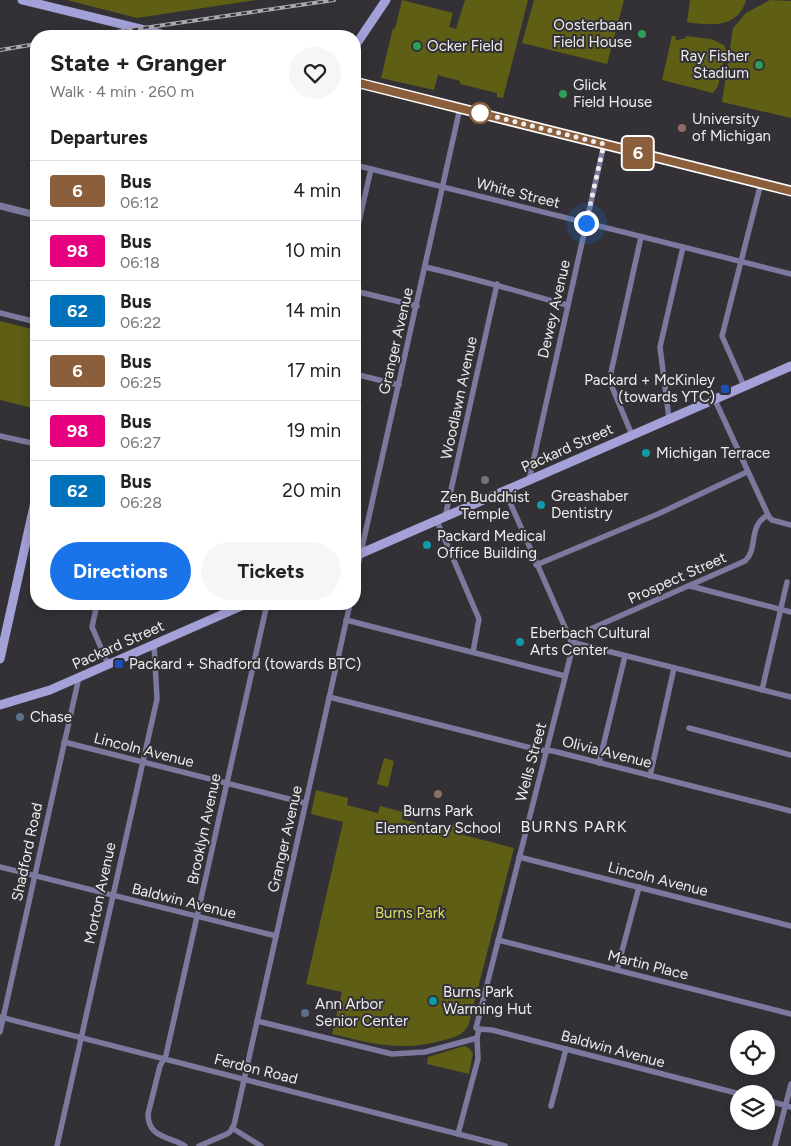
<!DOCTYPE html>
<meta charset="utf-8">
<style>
:root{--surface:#fff;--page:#f6f6f6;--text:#222;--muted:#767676;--line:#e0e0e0;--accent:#1a73e8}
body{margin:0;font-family:Figtree,sans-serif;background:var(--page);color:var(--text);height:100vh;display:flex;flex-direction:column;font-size:19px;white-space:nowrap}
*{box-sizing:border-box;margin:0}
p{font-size:16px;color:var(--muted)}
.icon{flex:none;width:28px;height:28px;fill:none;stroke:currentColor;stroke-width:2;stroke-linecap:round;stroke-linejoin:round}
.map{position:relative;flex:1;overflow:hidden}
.drawer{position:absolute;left:30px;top:30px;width:331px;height:580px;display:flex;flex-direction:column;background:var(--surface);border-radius:20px;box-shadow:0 2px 12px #0003}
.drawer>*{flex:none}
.badge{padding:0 10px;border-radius:4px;font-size:18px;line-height:32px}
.fabs{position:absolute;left:730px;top:1030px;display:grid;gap:10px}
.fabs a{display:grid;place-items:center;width:45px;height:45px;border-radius:50%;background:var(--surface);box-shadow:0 2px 12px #0003;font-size:25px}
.you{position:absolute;width:25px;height:25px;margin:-12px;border:4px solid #fff;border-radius:50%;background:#1a73e8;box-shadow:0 0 0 8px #1a73e833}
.map>.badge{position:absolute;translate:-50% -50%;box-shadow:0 0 0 2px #fff}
h2{padding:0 20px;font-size:19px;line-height:45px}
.round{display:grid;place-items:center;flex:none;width:52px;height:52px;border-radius:26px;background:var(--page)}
.headline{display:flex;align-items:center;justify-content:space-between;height:85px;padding:0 20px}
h1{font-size:24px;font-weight:700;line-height:38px}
.button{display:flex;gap:10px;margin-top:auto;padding:10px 20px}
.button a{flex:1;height:58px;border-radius:30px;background:var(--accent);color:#fff;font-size:20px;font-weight:700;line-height:58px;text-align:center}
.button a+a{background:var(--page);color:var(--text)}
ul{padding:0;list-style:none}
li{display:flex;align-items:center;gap:15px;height:60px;padding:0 20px;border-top:1px solid var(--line)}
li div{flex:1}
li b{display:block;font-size:19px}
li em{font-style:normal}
li .badge{min-width:55px;font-weight:700;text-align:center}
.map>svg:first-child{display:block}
</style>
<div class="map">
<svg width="791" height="1146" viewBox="0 0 791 1146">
<rect width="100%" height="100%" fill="#333135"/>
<!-- green -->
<g fill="#5e5f15">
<path d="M67,0H256L137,18Z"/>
<path d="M402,0L453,13L449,27L456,29L465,0H528L503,98L497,97V93L460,84V81L438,75L434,90L381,78L393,28L395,29Z"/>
<path d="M534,0H624L607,64L522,43Z"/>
<path d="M690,0H746C738,28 711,26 687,22Z"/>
<path d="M770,0L791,1V118L722,102L733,28L746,13Z"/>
<path d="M672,36H676L675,39L678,40L686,38L685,36L711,39L724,45L726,50L718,86L713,93L662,80Z"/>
<path d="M0,321L36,330V409L0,400Z"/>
<path d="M384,758L394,761L388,787L377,784Z"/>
<path d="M316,790L348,798L347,805L378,813L380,806L403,812L402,819L451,832L454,822L463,824L460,834L514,848L469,1023C465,1035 455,1037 444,1040C403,1052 373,1044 332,1034L342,992L306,984L343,822L311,814Z"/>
<path d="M464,1046L469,1048L473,1053L469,1074L427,1064L428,1057Z"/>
</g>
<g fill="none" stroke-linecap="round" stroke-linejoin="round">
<!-- minor -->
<g stroke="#7b799d" stroke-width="5.5">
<path d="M355,165L791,274"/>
<path d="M355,239L371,169"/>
<path d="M425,267C473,278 520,292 567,305"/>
<path d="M355,291L417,306"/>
<path d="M0,313L36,322"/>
<path d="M355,374L399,385"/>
<path d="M744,386L722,336L761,183"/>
<path d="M715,400L769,517L772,520L791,525"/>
<path d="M669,419L660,347L683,247"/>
<path d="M632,435L610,382V377L641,237"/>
<path d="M0,436L36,444"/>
<path d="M529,480L604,144"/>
<path d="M445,517L497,284"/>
<path d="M437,521L479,619L473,652"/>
<path d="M536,565L658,514L747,472"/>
<path d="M355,579L460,108"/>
<path d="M690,586L791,612"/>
<path d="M97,604L92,627L108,664"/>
<path d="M346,620L565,676"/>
<path d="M571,641L579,634L745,561C759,548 747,526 768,515"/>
<path d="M571,641L579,644L791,697"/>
<path d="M762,690L787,582"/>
<path d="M329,697L539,750L553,751L791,811"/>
<path d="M689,728L791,755"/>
<path d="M64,742L305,803"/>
<path d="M599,763L625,656"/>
<path d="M650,776L674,668"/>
<path d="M519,857L791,926"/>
<path d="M0,867L276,936"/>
<path d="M498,940L791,1014"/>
<path d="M617,970L639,887"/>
<path d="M0,1017L505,1146"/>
<path d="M257,1021L392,1054L425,1052L477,1038"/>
<path d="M479,1029L492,1030L740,1094"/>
<path d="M0,1032L79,677"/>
<path d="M766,1100L791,1107"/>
<path d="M551,1106L566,1049"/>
<path d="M232,1128L261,1146"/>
<path d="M458,1134L478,1059L477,1038L479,1029L476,1028L572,650L571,641L505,491"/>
<path d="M57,1146L157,699L154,644"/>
<path d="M185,1146C169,1136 148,1138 148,1114L160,1066L166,1055L267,604"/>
<path d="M199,1146L227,1134L230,1132L234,1125L350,604"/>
<path d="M775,1146L791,1084"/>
</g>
<!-- tertiary -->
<path stroke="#7b799d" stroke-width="7" d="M0,206L36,215"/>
<!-- secondary -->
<g stroke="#a4a1d9" stroke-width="9">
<path d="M22,0L170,36"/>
<path d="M355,46L386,0"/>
<path d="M355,82L791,191"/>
<path d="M355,556L791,366"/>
<path d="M0,659L36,497"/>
<path d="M0,705L50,690L246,604"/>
</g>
<defs>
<g id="rail">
<path d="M89,36L334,0"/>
<path d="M0,50L36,44"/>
</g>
</defs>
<!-- rail casing -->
<use href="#rail" stroke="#acaaae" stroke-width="4"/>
<!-- rail -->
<use href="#rail" stroke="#333135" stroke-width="2" stroke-dasharray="5.5" stroke-linecap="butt"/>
</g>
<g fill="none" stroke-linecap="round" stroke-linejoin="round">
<defs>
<path id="line" d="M355,82L791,191"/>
</defs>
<!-- line casing -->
<use href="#line" stroke="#fff" stroke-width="11"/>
<!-- line -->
<use href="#line" stroke="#8b5e3c" stroke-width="8"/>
<!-- walk -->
<path stroke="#edecef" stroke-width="5" stroke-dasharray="0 9" d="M480,113L604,144L586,223"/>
</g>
<!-- markers -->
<g fill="#2e9e5b" stroke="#333135" stroke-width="2">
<circle cx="642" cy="34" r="5"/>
<circle cx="417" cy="46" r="5"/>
<circle cx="759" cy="65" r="5"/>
<circle cx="563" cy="94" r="5"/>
</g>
<circle fill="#fff" stroke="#8b5e3c" stroke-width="2.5" cx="480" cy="113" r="10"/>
<g fill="#8d6e63" stroke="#333135" stroke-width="2">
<circle cx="682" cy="128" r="5"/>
<circle cx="438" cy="794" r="5"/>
</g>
<g fill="#1a4fb4" stroke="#333135" stroke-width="2">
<rect x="720" y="384" width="10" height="10" rx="2.5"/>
<rect x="114" y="659" width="10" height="10" rx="2.5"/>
</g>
<g fill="#0f9aa8" stroke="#333135" stroke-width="2">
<circle cx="646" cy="453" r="5"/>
<circle cx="541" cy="505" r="5"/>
<circle cx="427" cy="545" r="5"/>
<circle cx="520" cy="642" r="5"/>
<circle cx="433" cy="1001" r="5"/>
</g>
<circle fill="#6b7280" stroke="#333135" stroke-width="2" cx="485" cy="480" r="5"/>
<g fill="#5c6f8a" stroke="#333135" stroke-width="2">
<circle cx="20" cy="717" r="5"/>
<circle cx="305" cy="1013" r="5"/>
</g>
<g text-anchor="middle" stroke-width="4" stroke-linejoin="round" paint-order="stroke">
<!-- poi labels -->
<g font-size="15" fill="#edecef" stroke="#333135" text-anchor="start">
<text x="632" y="30" text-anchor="end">Oosterbaan<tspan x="632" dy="17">Field House</tspan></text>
<text x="427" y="51">Ocker Field</text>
<text x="749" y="61" text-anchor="end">Ray Fisher<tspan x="749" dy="17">Stadium</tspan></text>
<text x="573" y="90">Glick<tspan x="573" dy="17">Field House</tspan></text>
<text x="692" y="124">University<tspan x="692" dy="17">of Michigan</tspan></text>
<text x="715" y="385" text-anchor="end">Packard + McKinley<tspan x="715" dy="17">(towards YTC)</tspan></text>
<text x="656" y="458">Michigan Terrace</text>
<text x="551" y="501">Greashaber<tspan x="551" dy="17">Dentistry</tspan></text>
<text x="485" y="502" text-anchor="middle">Zen Buddhist<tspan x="485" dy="17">Temple</tspan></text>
<text x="437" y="541">Packard Medical<tspan x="437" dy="17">Office Building</tspan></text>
<text x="530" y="638">Eberbach Cultural<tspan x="530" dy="17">Arts Center</tspan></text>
<text x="129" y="669">Packard + Shadford (towards BTC)</text>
<text x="30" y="722">Chase</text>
<text x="438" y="816" text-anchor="middle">Burns Park<tspan x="438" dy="17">Elementary School</tspan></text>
<text x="443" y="997">Burns Park<tspan x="443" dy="17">Warming Hut</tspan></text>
<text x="315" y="1009">Ann Arbor<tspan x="315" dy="17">Senior Center</tspan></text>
</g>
<!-- street labels -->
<g font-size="15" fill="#edecef" stroke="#333135">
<text transform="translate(518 193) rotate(14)" y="5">White Street</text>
<text transform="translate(554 309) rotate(-77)" y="5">Dewey Avenue</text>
<text transform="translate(396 341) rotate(-77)" y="5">Granger Avenue</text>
<text transform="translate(459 398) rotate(-78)" y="5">Woodlawn Avenue</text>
<text transform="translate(567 448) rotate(-24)" y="5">Packard Street</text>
<text transform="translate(677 578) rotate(-24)" y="5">Prospect Street</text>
<text transform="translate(118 645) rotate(-24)" y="5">Packard Street</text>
<text transform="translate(144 750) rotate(14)" y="5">Lincoln Avenue</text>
<text transform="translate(607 752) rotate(14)" y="5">Olivia Avenue</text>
<text transform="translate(531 762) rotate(-75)" y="5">Wells Street</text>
<text transform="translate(204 829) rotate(-78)" y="5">Brooklyn Avenue</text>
<text transform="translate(285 839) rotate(-77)" y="5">Granger Avenue</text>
<text transform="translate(27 852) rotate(-78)" y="5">Shadford Road</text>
<text transform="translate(658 879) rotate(14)" y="5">Lincoln Avenue</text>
<text transform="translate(100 893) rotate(-78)" y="5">Morton Avenue</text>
<text transform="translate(184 901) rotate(14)" y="5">Baldwin Avenue</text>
<text transform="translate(648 965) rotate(14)" y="5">Martin Place</text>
<text transform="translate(613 1049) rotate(15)" y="5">Baldwin Avenue</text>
<text transform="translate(256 1069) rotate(14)" y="5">Ferdon Road</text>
</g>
<!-- park labels -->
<g font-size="15" fill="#dadd5e" stroke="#333135">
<text x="410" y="918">Burns Park</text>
</g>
<!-- neighbourhood labels -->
<g font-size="16" letter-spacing="1" fill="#edecef" stroke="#333135">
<text x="574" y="832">BURNS PARK</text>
</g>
</g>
</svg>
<div class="fabs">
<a><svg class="icon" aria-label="locate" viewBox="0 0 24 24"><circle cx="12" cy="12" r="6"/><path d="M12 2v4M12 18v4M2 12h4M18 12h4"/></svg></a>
<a><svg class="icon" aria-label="layers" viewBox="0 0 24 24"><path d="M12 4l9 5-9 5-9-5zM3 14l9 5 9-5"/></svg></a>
</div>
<div class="you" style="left:586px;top:223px"></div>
<b class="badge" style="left:638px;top:153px;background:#8b5e3c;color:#fff">6</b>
<section class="drawer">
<div class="headline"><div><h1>State + Granger</h1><p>Walk · 4 min · 260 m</p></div><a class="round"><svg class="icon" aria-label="heart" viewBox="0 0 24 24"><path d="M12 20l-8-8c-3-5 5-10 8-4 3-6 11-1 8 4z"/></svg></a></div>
<h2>Departures</h2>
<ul>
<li><span class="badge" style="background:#8b5e3c;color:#fff">6</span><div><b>Bus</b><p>06:12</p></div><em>4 min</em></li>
<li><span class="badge" style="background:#e6007e;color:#fff">98</span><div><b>Bus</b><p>06:18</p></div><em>10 min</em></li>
<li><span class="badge" style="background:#0072bc;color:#fff">62</span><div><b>Bus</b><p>06:22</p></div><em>14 min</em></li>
<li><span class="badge" style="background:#8b5e3c;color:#fff">6</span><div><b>Bus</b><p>06:25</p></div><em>17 min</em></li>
<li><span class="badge" style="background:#e6007e;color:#fff">98</span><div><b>Bus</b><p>06:27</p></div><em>19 min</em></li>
<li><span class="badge" style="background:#0072bc;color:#fff">62</span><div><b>Bus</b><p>06:28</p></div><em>20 min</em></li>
</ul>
<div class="button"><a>Directions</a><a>Tickets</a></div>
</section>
</div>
